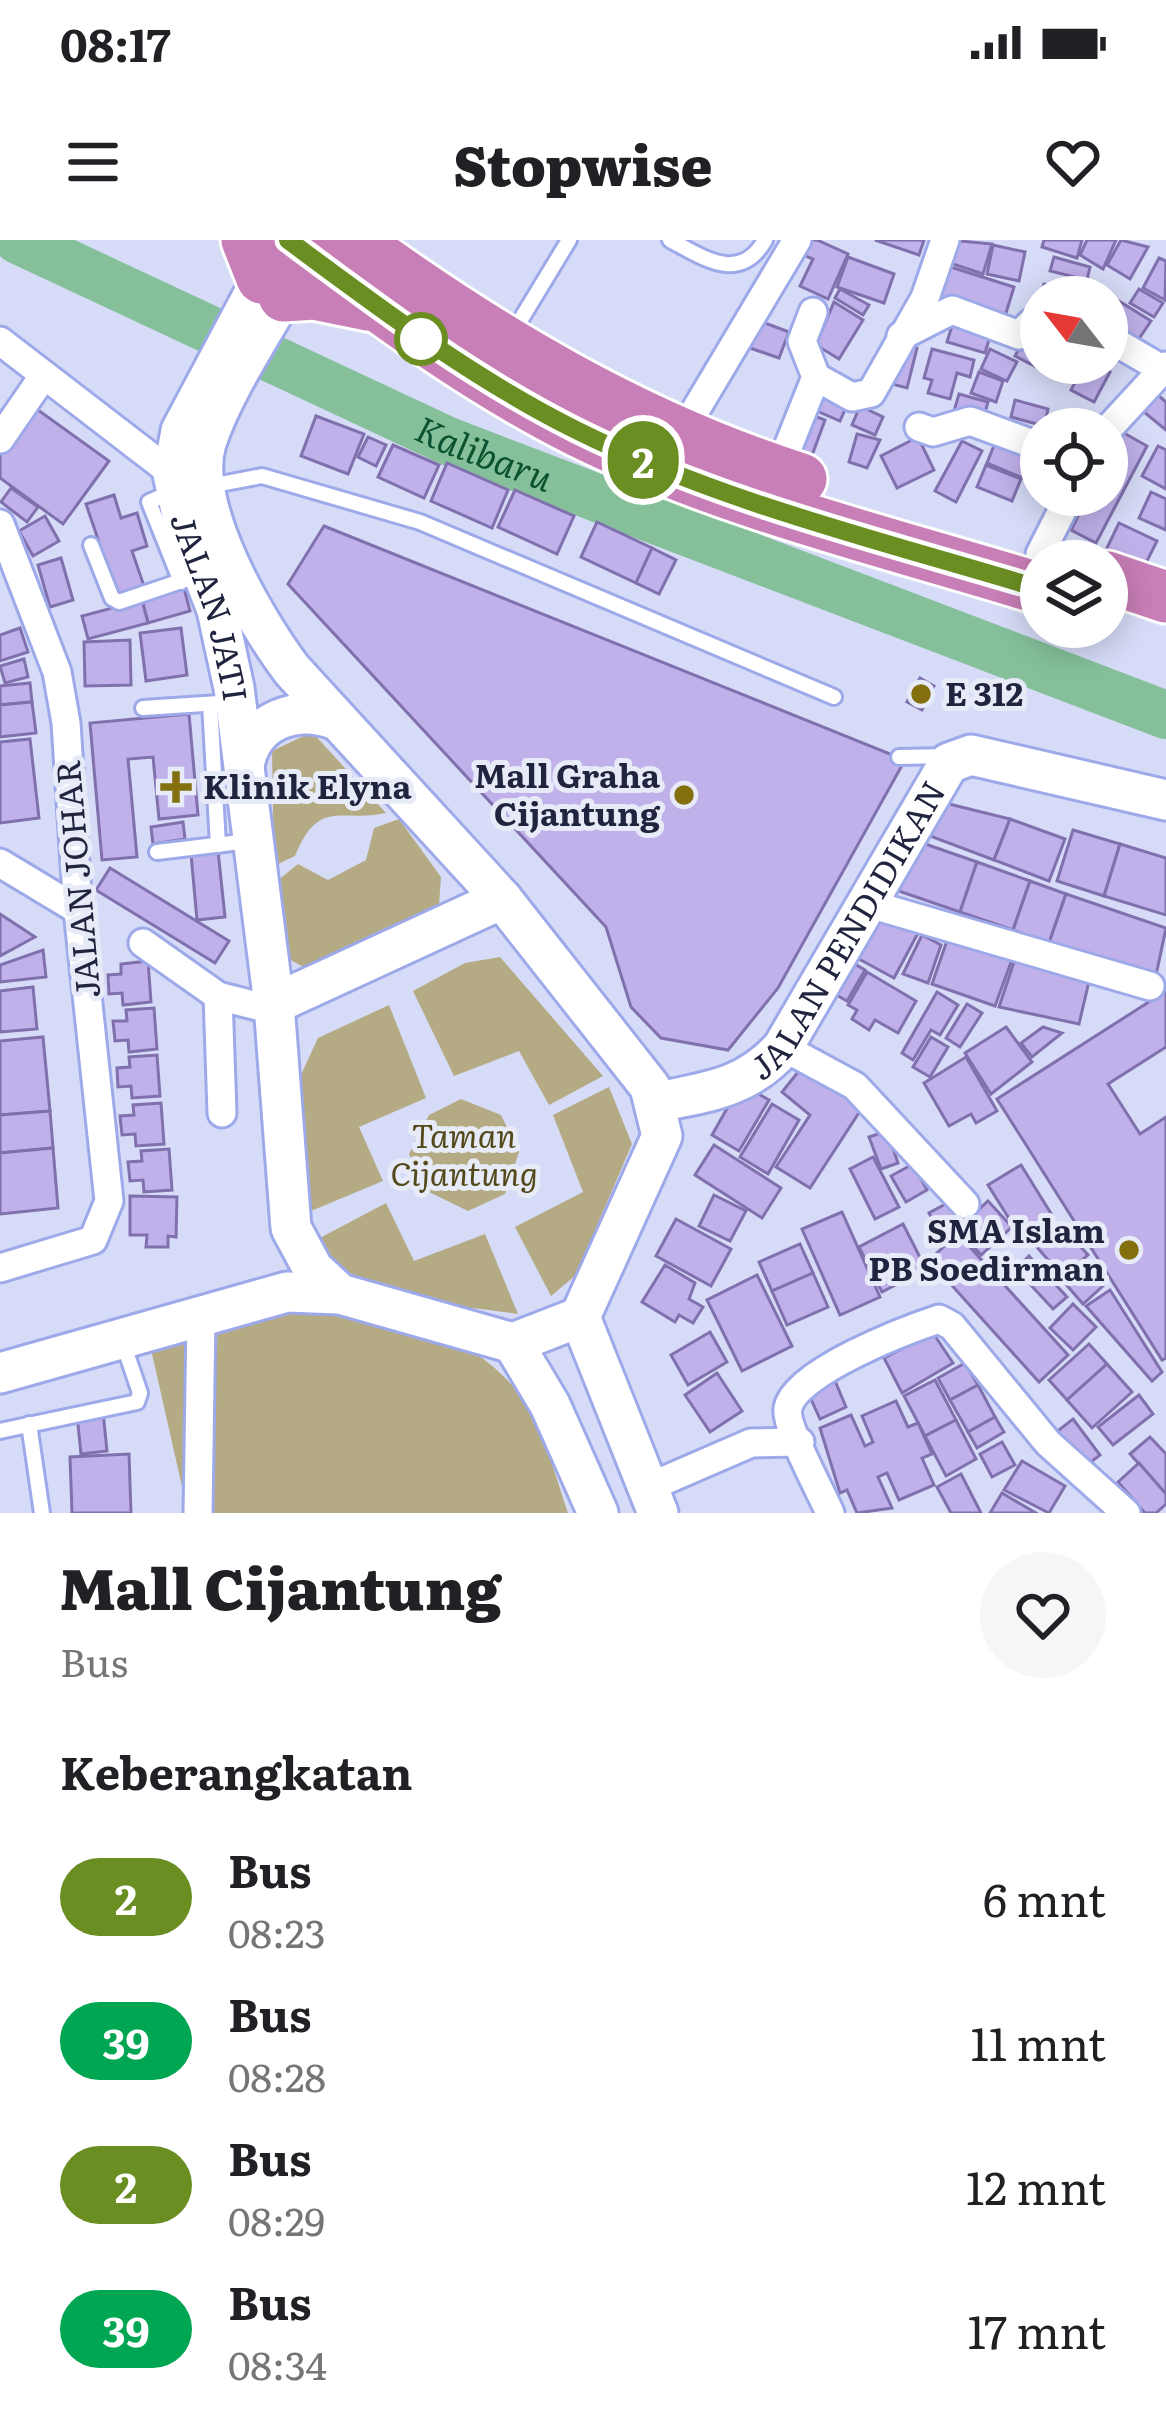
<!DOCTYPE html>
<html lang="id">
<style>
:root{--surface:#fff;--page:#f6f6f6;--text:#202124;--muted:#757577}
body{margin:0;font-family:Literata,serif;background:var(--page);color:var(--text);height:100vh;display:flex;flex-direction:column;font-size:45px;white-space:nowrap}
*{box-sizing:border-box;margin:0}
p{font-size:39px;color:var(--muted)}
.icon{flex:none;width:66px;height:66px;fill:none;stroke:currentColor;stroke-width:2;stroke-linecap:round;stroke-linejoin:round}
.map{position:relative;height:1273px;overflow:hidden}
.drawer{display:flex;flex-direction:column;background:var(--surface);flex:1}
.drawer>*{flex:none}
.badge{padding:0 24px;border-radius:39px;font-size:42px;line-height:78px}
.needle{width:78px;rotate:301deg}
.buttons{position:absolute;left:1020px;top:36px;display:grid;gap:24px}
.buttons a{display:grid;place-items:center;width:108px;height:108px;border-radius:50%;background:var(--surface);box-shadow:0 6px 30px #0003;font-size:60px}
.map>.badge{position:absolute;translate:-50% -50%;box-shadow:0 0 0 6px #fff}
h2{padding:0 60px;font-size:45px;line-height:108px}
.round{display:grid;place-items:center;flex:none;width:126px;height:126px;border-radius:63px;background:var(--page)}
.head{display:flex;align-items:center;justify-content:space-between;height:204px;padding:0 60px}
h1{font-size:57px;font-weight:800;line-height:90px}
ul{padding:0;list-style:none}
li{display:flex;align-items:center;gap:36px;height:144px;padding:0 60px}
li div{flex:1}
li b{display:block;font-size:45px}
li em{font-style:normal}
li .badge{min-width:132px;font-weight:700;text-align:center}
.status{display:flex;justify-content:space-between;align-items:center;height:84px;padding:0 60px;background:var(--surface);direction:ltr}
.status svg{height:33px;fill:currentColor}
header{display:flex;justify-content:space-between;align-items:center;height:156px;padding:0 60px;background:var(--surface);font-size:54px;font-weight:800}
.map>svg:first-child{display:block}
</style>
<div class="status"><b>08:17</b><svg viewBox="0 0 49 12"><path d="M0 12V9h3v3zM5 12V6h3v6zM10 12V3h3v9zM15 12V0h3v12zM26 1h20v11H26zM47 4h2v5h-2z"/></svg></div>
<header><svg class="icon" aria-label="menu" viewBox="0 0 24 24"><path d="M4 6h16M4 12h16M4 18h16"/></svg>Stopwise<svg class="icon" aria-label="heart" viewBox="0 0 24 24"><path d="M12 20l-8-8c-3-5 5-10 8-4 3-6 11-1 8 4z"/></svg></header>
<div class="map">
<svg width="1166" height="1273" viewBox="0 0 1166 1273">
<rect width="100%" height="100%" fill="#d6dcf7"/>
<!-- green -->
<g fill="#b4ab85">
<path d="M312,492L386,573C341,583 319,557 295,616L274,626L272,511Z"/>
<path d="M399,579L441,637L439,666L309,730L285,717L276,642L298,624L328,640L366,620L374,588Z"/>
<path d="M500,717L603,836L549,865L519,811L454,836L413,751L465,723Z"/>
<path d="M389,765L426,858L359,887L383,941L311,971L299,839L318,798Z"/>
<path d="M609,847L632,904L576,1035L551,1056L515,987L583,952L553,875Z"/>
<path d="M461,859L501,875L519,912L505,954L468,971L427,951L409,914L429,875Z"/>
<path d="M386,963L414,1021L485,994L518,1074C448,1063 357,1065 318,999Z"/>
<path d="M292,1060C386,1079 492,1086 537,1185C550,1213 558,1244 568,1273H188L150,1105Z"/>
</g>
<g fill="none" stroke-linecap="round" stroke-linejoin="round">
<!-- river -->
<path stroke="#85c09b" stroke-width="48" id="s1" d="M18,0L448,201L1166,475"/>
</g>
<!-- building -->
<g fill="#c0b1ea" stroke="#8170ae" stroke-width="3">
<path d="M801,0H817L848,14L828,59L800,46L813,19L796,12Z"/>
<path d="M875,0H924L919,15Z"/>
<path d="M950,0L992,4L983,34L944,21Z"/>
<path d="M1044,0H1082L1077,18L1042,7Z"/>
<path d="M1087,0H1116L1103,29L1080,15Z"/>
<path d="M1121,0L1148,7L1130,39L1107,25Z"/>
<path d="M993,5L1025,12L1019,41L987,34Z"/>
<path d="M848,17L894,34L884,63L837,47Z"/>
<path d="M1054,17L1090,27L1087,40L1050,31Z"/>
<path d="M1159,18L1166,21L1165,60L1143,48Z"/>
<path d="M938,23L1014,47L1003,83L927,58Z"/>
<path d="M1044,44L1084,55L1083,57H1041V75L1036,73Z"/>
<path d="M840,49L869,65L863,75L835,58Z"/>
<path d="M1139,49L1163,63L1154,77L1130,63Z"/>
<path d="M1119,61L1151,81L1136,103L1107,85Z"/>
<path d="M834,62L863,80L839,119L816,105Z"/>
<path d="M754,79L789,92L779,118L744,106Z"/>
<path d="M954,79L992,90L985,113L947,102Z"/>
<path d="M1028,91L1041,98V123H1072L1062,140L1015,116Z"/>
<path d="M898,103L917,108L907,148L888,143Z"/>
<path d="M932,109L974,120L970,137L957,133L950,159L928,153L932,140L924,138Z"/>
<path d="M990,109L1017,122L1007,141L981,129Z"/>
<path d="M1085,123L1110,132L1094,162L1071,150Z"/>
<path d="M979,132L1003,141L996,162L971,153Z"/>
<path d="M818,144L850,158L840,181L808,167Z"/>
<path d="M959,154L988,162L983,180L954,171Z"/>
<path d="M1158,155L1166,162V190L1144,172Z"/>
<path d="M1015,160L1048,169L1044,186L1011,177Z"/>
<path d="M31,165L109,221L63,284L0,238V207Z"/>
<path d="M860,166L883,177L875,195L852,185Z"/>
<path d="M804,172L825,180L811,218L790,211Z"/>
<path d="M316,176L364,194L348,234L301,216Z"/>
<path d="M1122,192L1147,206L1096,303L1071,290L1089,255H1107V221Z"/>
<path d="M857,194L880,200L867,228L849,222Z"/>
<path d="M368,197L386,205L376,226L358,217Z"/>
<path d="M918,197L934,230L897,248L881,216Z"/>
<path d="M962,201L982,211L956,262L935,251Z"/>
<path d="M995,203L1034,219L1025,239L987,223Z"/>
<path d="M393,205L439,225L424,258L378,237Z"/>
<path d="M1158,206L1166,210V249L1142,236Z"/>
<path d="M447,223L508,250L492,288L431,261Z"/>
<path d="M986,225L1021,239L1012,261L977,247Z"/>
<path d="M11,248L38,267L27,282L1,262Z"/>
<path d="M515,250L574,276L557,314L498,287Z"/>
<path d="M1151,252L1166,259V290L1139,278Z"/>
<path d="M114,255L121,278L137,273L147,306L132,311L145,349L118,358L86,264Z"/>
<path d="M45,276L59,301L33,316L19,291Z"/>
<path d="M597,282L652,308L636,343L581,317Z"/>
<path d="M1119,283L1157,301L1141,333L1104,314Z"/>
<path d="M324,286L905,520L778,748L728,810L661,798L631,767L606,687L288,344Z"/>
<path d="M652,308L676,320L659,354L636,343Z"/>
<path d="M61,318L73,360L50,367L38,325Z"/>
<path d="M184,348L190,371L148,383L142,360Z"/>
<path d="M142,360L148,383L88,399L82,376Z"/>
<path d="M20,388L28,412L0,421V395Z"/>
<path d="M181,388L187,435L146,441L140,393Z"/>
<path d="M130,400L131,445L85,446L84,402Z"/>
<path d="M24,419L28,437L5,443L0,426Z"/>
<path d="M920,438L934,446L922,470L907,462Z"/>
<path d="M30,443L32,462L0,465V446Z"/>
<path d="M32,462L36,493L0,497V465Z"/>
<path d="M189,474L198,575L159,579L153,517L128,519L137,617L102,620L90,483Z"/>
<path d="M30,499L39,578L0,583V502Z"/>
<path d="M937,561L1010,579L994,620L922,593Z"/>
<path d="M1010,579L1065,599L1049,641L994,620Z"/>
<path d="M183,582L185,599L153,604L151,587Z"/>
<path d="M1073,590L1120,604L1104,656L1057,641Z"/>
<path d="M911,599L977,622L960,672L893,649Z"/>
<path d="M1120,604L1166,618V675L1104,656Z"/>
<path d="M218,611L225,677L197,680L191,614Z"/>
<path d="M977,622L1030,641L1013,690L960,672Z"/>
<path d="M110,628L229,701L215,723L96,650Z"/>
<path d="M1030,641L1066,654L1049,703L1013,690Z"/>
<path d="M1066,654L1166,688L1155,740L1049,703Z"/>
<path d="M868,666L918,693L894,738L844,711Z"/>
<path d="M0,674L35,697L0,716Z"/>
<path d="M950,692L1014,714L995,766L932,744Z"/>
<path d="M922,695L941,705L928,743L903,734Z"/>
<path d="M43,710L46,737L0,742V725Z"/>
<path d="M838,714L865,730L847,761L819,745Z"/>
<path d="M1016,716L1090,737L1079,784L999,767Z"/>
<path d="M148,721L151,762L123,765L122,753L109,754L108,735L121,734V724Z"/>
<path d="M867,732L916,761L898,793L875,780L869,790L852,779L857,770L848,765Z"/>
<path d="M33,747L37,789L0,792V751Z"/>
<path d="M1166,751V807L1108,844L1140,894L1166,877V1118L1162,1120L997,859Z"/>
<path d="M937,752L958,765L940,795L931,790L913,820L902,813Z"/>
<path d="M967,764L982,773L960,807L946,798Z"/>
<path d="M154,768L157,809L129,812L128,800L115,801L113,781H127L126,770Z"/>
<path d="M1006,787L1032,822L991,854L965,813Z"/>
<path d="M1043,787L1062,793L1032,817L1021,803Z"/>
<path d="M43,797L50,871L0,875V801Z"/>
<path d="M931,797L948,807L930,837L913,827Z"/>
<path d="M157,815L160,856L132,858L131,846L118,847L117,828L130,827L129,817Z"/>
<path d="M966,817L997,871L976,883L971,874L949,886L924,843Z"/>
<path d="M807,821L862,868L810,948L776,927L810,875L782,852Z"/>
<path d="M741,844L769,860L739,911L712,895Z"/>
<path d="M161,863L164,904L136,906L135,894L122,895L120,876L134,875L133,865Z"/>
<path d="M772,864L799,880L768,934L740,917Z"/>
<path d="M50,871L53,908L0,913V875Z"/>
<path d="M887,891L898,923L881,929L869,897Z"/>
<path d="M714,905L781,948L762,978L695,935Z"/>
<path d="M53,908L58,968L0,974V913Z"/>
<path d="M169,909L172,950L144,952L143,940L130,941L128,922L142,921L141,911Z"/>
<path d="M873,917L899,967L875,979L850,929Z"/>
<path d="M913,924L927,950L906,962L891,936Z"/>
<path d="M1021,925L1052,975L1020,996L988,945Z"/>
<path d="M714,955L746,971L730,1001L699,986Z"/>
<path d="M130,956L177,957L176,997L168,996V1007H146L147,995H130Z"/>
<path d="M955,959L964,978L938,991L929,973Z"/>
<path d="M988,961L1012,987L981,1015L958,989Z"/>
<path d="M842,972L880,1057L840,1075L802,989Z"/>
<path d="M676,979L731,1009L711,1046L656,1016Z"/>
<path d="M903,984L926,1029L882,1052L859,1007Z"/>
<path d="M1060,984L1088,1015L1063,1037L1035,1005Z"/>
<path d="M958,994L1068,1115L1039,1142L929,1020Z"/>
<path d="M800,1004L813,1033L772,1051L759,1022Z"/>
<path d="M1029,1016L1067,1057L1053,1069L1016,1029Z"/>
<path d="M1084,1023L1104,1045L1083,1064L1064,1042Z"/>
<path d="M665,1025L695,1043L689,1059L703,1067L693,1083L679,1075L675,1082L642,1062Z"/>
<path d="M813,1033L828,1067L787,1085L772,1051Z"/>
<path d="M757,1035L792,1106L742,1131L707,1060Z"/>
<path d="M1110,1050L1162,1132L1152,1141L1086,1066Z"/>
<path d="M1073,1064L1096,1087L1073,1110L1050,1088Z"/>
<path d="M710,1092L727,1122L688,1145L671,1115Z"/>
<path d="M933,1093L953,1123L902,1153L884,1118Z"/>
<path d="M1089,1104L1107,1124L1067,1160L1049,1140Z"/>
<path d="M965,1123L978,1145L950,1160L938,1138Z"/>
<path d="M1107,1124L1132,1152L1092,1188L1067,1160Z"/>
<path d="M717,1133L742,1171L710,1192L685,1155Z"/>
<path d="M833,1136L846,1167L820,1179L806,1148Z"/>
<path d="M935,1140L956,1180L925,1196L904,1156Z"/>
<path d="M978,1145L995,1177L968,1192L950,1160Z"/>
<path d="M1139,1155L1153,1174L1113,1205L1098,1187Z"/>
<path d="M896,1161L908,1187L918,1183L932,1214L922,1218L934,1245L899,1260L887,1233L878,1237L892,1268L857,1273L847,1250L840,1253L820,1188L851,1175L865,1206L873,1202L862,1176Z"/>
<path d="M103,1172L107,1211L81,1214L77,1175Z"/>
<path d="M995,1177L1004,1192L977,1208L968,1192Z"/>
<path d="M1073,1179L1100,1215L1082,1229L1055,1193Z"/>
<path d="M956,1180L976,1219L946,1236L925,1196Z"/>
<path d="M1150,1197L1166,1214V1254L1130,1214Z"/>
<path d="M1002,1202L1015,1225L992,1237L980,1214Z"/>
<path d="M129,1214L131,1273H72L70,1217Z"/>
<path d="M1022,1221L1065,1246L1049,1273L1004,1250Z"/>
<path d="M1139,1223L1166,1254V1264L1156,1273H1145L1118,1242Z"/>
<path d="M961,1234L981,1273H951L937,1247Z"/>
<path d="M1002,1253L1036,1273H990Z"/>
</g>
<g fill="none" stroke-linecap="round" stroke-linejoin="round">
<defs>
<g id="lane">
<path d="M670,0C704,18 740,44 765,0"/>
<path d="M512,94L569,0"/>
<path d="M210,246L262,236L420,282L834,457"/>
<path d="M174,251L149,262L181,342"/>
<path d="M91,305L112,358L119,362L199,335"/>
<path d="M210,464L218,605"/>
<path d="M143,468L219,463"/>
<path d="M899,517L948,516"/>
<path d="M157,612L249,601"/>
<path d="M29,1184L42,1273"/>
<path d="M0,1191L137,1162L140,1153L122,1100"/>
</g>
<g id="street">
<path d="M901,96L952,70L1019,95L1031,83L1041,84"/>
<path d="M1107,97L1162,129"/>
<path d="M0,101L173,234"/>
<path d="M816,137L852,157L871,153L925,58L945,0"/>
<path d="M919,187L933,192L970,181L1041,207"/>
<path d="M1107,190L1166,126"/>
<path d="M680,196L797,0"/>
<path d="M0,199L44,135"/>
<path d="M778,232L816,137L802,101L813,72"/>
<path d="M0,284L57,432L66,483L78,670L109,961L93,1000L0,1028"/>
<path d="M1040,314L1070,255"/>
<path d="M0,623L78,670"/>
<path d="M866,663L1150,746"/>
<path d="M143,703L218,756L273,770"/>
<path d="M218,756L222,873"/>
<path d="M783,807L855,846L965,964"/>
<path d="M647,1248L751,1203L800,1202"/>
<path d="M198,1273L201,1076"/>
<path d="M830,1273C822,1254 784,1185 788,1168C795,1132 906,1090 939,1079L952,1086L1048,1203L1126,1273"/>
</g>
<g id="secondary">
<path id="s2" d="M274,16L181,191L173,234L184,284L217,370L234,448L274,764L291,988L313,1029L340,1054L513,1103L580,1077L662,896L650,847L502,659L292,430C255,381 187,265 206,203C224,147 269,84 296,32"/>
<path d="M245,521C255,479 296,466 334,479"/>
<path d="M274,764L502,659"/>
<path id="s3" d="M658,862C708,852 749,847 783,807L949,523L971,515L1166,560"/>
<path d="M580,1077L658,1273"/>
<path d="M513,1103L550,1165L598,1273"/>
<path d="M0,1133L287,1052L340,1054"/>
</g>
<g id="highway">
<path d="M247,0L262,38"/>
<path d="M288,0C381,69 473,138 576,190C722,263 886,301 1041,349"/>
<path d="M354,0C493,101 636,186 801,239"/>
<path d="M284,56L314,54L368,65"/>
<path d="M1107,337L1166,357"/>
</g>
</defs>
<!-- lane casing -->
<use href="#lane" stroke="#9ea9ea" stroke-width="20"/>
<!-- street casing -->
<use href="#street" stroke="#9ea9ea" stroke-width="33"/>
<!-- secondary casing -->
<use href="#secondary" stroke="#9ea9ea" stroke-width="45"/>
<!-- highway casing -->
<use href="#highway" stroke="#fff" stroke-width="57"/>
<!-- lane -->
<use href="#lane" stroke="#fff" stroke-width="14"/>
<!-- street -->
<use href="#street" stroke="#fff" stroke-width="27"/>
<!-- secondary -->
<use href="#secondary" stroke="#fff" stroke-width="39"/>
<!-- highway -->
<use href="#highway" stroke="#c87eb6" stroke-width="51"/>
</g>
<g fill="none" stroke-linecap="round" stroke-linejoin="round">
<defs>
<path id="line" d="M288,0C381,69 472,138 576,190C722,263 886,302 1041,349"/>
</defs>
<!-- line casing -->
<use href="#line" stroke="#fff" stroke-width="27"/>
<!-- line -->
<use href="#line" stroke="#6b8e23" stroke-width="18"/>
</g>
<!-- markers -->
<circle fill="#fff" stroke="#6b8e23" stroke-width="6" cx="421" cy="99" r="24"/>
<g fill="#836f0e" stroke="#e7eaf7" stroke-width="4.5">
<circle cx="921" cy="454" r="12"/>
<path d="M170 529h12v12h12v12h-12v12h-12v-12h-12v-12h12z"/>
<circle cx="684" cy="555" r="12"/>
<circle cx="1129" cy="1010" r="12"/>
</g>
<g text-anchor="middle" stroke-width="10" stroke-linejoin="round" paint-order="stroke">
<!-- street labels -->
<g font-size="33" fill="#20243e" stroke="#e7eaf7">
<text dy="12" stroke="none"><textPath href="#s2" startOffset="381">JALAN JATI</textPath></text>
<text transform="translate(78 639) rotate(-95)" y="12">JALAN JOHAR</text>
<text dy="12" stroke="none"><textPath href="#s3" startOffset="273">JALAN PENDIDIKAN</textPath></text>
</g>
<!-- poi labels -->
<g font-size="33" font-weight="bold" fill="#20243e" stroke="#e7eaf7" text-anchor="start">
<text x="945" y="466">E 312</text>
<text x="660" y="548" text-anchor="end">Mall Graha<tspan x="660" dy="38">Cijantung</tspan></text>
<text x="203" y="559">Klinik Elyna</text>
<text x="1105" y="1003" text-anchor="end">SMA Islam<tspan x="1105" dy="38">PB Soedirman</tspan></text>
</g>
<!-- park labels -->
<g font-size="33" font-style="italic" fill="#54491a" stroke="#e7eaf7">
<text x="464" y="908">Taman<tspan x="464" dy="38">Cijantung</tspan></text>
</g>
<!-- water labels -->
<g font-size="36" font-style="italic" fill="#0b5330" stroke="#e7eaf7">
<text dy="13" stroke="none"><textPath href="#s1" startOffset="513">Kalibaru</textPath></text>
</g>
</g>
</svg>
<div class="buttons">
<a><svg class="needle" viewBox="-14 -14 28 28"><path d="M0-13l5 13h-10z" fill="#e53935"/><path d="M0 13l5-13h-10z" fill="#757577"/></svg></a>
<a><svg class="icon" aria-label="locate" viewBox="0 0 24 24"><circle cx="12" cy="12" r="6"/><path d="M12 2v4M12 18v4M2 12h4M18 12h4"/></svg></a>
<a><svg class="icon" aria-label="layers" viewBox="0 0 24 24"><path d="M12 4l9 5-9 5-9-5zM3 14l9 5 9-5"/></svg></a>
</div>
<b class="badge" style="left:643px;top:220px;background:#6b8e23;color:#fff">2</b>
</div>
<section class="drawer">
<div class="head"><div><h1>Mall Cijantung</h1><p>Bus</p></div><a class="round"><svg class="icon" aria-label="heart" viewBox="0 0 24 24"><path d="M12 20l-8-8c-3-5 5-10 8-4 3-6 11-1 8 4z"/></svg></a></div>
<h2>Keberangkatan</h2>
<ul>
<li><span class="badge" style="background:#6b8e23;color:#fff">2</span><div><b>Bus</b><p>08:23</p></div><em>6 mnt</em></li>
<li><span class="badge" style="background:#00a651;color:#fff">39</span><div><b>Bus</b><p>08:28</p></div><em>11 mnt</em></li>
<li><span class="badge" style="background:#6b8e23;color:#fff">2</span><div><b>Bus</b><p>08:29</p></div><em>12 mnt</em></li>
<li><span class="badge" style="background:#00a651;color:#fff">39</span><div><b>Bus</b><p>08:34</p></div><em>17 mnt</em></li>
</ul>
</section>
